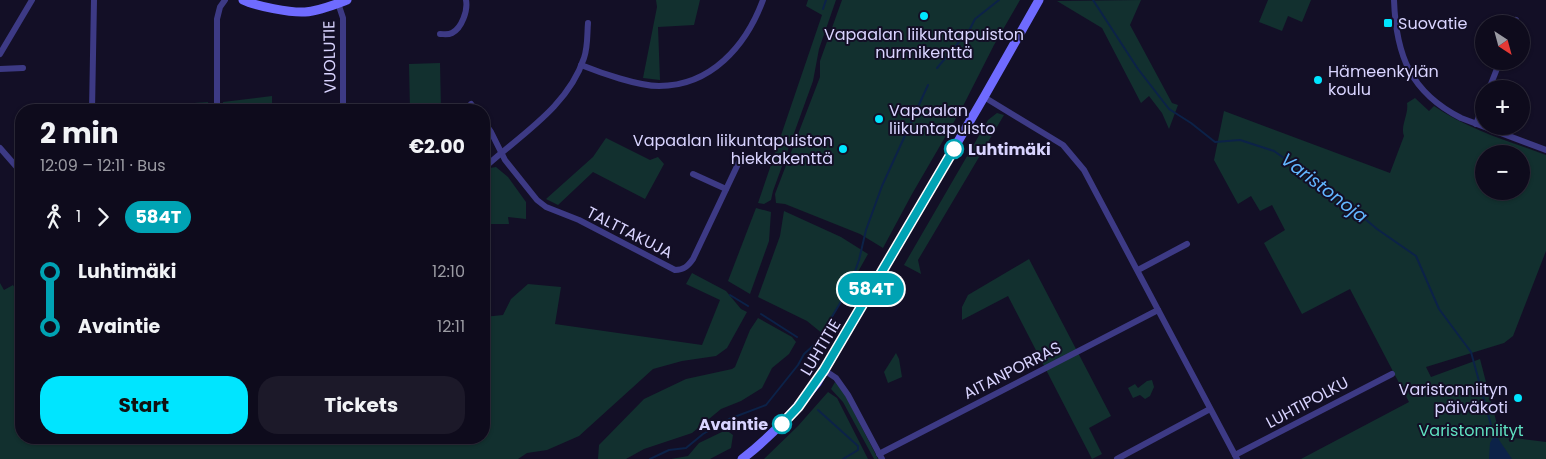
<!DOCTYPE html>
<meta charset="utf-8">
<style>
:root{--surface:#0e0b1c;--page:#1c1929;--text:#f1f3f6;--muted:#9b9ba3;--line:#2e2b3b;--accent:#00e5ff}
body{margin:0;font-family:Poppins,sans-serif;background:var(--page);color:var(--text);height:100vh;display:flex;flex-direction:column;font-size:19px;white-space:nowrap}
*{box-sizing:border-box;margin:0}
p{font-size:16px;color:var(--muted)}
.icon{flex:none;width:28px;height:28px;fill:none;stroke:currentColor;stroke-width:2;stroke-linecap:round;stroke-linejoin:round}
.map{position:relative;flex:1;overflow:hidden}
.side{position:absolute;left:15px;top:104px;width:475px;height:340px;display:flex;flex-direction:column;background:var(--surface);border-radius:20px;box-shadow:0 1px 4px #0004,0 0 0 1px var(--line)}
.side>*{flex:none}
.badge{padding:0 10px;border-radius:16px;font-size:18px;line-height:32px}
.needle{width:32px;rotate:144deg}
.buttons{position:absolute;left:1475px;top:15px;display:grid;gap:10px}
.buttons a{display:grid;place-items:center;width:55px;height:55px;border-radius:50%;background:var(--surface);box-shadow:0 1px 4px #0004,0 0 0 1px var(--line);font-size:25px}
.map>.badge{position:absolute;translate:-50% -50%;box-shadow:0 0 0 2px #fff}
.legs{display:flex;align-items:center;gap:8px;height:55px;padding:0 25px;font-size:16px}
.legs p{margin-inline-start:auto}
.overview{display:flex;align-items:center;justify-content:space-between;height:85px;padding:0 25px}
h1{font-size:28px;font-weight:700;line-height:38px}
.action{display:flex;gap:10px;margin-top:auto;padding:10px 25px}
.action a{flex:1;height:58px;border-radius:20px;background:var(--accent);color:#111;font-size:20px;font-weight:700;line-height:58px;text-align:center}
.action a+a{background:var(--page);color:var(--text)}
ul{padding:0 25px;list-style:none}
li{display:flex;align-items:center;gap:18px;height:55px;font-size:19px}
li i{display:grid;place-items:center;width:8px;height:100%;margin:0 6px;background:currentColor}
li i::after{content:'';width:12px;height:12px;margin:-6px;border:4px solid;border-radius:50%;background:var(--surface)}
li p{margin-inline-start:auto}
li:first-child i{background:linear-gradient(#0000 50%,currentColor 0)}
li:last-child i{background:linear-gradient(currentColor 50%,#0000 0)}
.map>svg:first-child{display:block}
</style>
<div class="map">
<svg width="1546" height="459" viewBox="0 0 1546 459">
<rect width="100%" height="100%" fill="#130f26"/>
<!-- green -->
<g fill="#12302f" fill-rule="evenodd">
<path d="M656,0H700L694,25L658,27L660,80L643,78L657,7Z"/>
<path d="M808,0H836L819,49L813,81L773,191L771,200L764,204L758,203L822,15L806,6Z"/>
<path d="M842,0H1020L994,45L962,108L912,194L883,248L860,234L785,204L776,203L775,194L820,77V61Z"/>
<path d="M1141,0L1130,25L1172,103L1178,105L1169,129L1162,113L1149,96L1141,103L1102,28L1057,1Z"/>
<path d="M1268,0H1311L1302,22L1288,16L1282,31L1259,22Z"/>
<path d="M440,63L441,110H410L409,64Z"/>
<path d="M272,96V110H223V102Z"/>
<path d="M1415,98L1429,111L1434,106C1467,129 1508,141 1546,155V251L1513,336L1504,343L1426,367L1431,377L1480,359L1500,436L1546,442V459H1301L1409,402L1350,289L1302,314L1264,243L1285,230L1272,205L1260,211L1251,196L1238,204L1214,160L1224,111L1390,173L1404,136C1400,126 1409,114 1407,103ZM1484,154H1521V191H1484Z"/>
<path d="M208,102L209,110H151L152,106Z"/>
<path d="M997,113L1004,115L918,260L921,274L904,265L988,120Z"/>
<path d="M606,138L650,160L658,157L664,164L645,199L593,172L558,205L546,199L593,157Z"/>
<path d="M496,167L508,177L526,202V219L508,217L509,224H484V174L490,168Z"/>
<path d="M756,208L771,212L769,241L750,294L728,281Z"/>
<path d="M784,211L841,237L868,254L823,334L807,321L758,297L780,236Z"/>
<path d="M1029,259L1111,416L1089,428L1102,454L1092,459L1008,296L962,320V307L968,295Z"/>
<path d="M692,273L726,291L741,309L747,312L727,348L716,356L682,361L653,369L579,436L547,450L527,453L518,459H0V283L4,290L13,285L21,299V438H484V317L503,315L511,299L528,284L561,287L555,324L702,345L720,300L686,284Z"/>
<path d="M758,318L792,337L796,342L789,354L772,368L762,388L741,401L721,409L692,433L644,449L626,459H598L599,445L644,399L686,379L732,369L735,367L750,330Z"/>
<path d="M896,353L899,359L902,377L888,383L884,372Z"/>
<path d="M1152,380L1154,387L1150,396L1145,399L1140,395L1133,398L1128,388L1135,384L1138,388L1147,381Z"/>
<path d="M835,382L844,393L878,459H874L843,402L831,389Z"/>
<path d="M828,392L837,398L868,459H764L798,426Z"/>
<path d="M726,430L733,435L731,448L710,459H671L688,456L699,443Z"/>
</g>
<!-- water -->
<path fill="#0c2248" d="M1494,436L1497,437L1512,459H1489L1490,443Z"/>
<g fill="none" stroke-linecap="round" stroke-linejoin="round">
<!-- stream -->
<g stroke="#0c2248" stroke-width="2">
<path d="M1093,0L1138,69L1169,109L1191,123L1215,142L1240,140L1274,151L1339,197L1377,229L1416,256L1439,309L1471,352L1494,436"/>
<path d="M823,9L826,0"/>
<path d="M937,68L970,29L975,19L999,0"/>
<path d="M730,295L748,306"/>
<path d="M761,314L797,337"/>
<path d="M819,338L839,305L852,280L859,260L866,230L882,186L928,85"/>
<path d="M818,410L858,446V450L843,459"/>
<path d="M650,459L669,450L686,448L703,434L729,419L766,405L798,365L804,354L814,345"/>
</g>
<!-- street -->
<g stroke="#3d3a85" stroke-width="6">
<path d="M1394,0C1396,55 1410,92 1461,118L1546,150"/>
<path d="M338,3L343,18V110"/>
<path d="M1514,24L1516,20"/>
<path d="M440,34C444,34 448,35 452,33C462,28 468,10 466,0"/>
<path d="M0,54L32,0"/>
<path d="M581,65C601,73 638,86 659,86C711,86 746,46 763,0"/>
<path d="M0,69L23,68"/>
<path d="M1489,89L1500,61"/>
<path d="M984,97L1063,145L1084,170L1237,459"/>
<path d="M471,104L475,110"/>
<path d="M92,110L94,0"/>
<path d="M217,110V19L220,7L225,0"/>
<path d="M484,122L491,132L505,160L537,200L546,207L579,220L675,270C684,270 688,266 693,259L739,162"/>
<path d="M1476,124L1484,103"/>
<path d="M0,148L21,172"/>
<path d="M484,168C520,135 568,107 584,58C588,47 587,34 588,23"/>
<path d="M693,174L726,189"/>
<path d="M1138,270L1187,244"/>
<path d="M824,370L836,378L848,395L882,459"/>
<path d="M879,454L1158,310"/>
<path d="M1235,455L1392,374"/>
<path d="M1117,459L1210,409"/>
</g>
<!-- secondary -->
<g stroke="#6f6bff" stroke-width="9">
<path d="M243,0C255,6 291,13 305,12C319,11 334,5 347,0"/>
<path d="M742,459C771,437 794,412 817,383L984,97L1039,0"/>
</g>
</g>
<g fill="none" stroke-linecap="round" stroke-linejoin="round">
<defs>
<path id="line-1" d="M782,424L798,407L824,370L954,149"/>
</defs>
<!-- line-1 casing -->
<use href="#line-1" stroke="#fff" stroke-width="11"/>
<!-- line-1 -->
<use href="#line-1" stroke="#00a3b4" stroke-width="8"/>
</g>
<!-- markers -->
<g fill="#00e5ff" stroke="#130f26" stroke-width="2">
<circle cx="924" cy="16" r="5"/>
<rect x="1383" y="18" width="10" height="10" rx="2.5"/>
<circle cx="1318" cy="80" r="5"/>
<circle cx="879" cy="119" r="5"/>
<circle cx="843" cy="149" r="5"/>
<circle cx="1518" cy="398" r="5"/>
</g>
<g fill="#fff" stroke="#00a3b4" stroke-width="2.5">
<circle cx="954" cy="149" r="9"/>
<circle cx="782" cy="424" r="9"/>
</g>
<g text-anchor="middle" stroke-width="4" stroke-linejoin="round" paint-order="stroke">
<!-- poi labels -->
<g font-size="16" fill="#d9d4ff" stroke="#130f26" text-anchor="start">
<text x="1398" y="29">Suovatie</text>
<text x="924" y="40" text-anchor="middle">Vapaalan liikuntapuiston<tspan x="924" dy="18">nurmikenttä</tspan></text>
<text x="1328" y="77">Hämeenkylän<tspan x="1328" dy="18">koulu</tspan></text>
<text x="889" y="116">Vapaalan<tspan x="889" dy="18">liikuntapuisto</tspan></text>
<text x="833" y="146" text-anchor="end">Vapaalan liikuntapuiston<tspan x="833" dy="18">hiekkakenttä</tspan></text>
<text x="1508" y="395" text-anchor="end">Varistonniityn<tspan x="1508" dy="18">päiväkoti</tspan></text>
</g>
<!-- street labels -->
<g font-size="16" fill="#d9d4ff" stroke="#130f26">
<text transform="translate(329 57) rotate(-91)" y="6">VUOLUTIE</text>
<text transform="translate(630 232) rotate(27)" y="6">TALTTAKUJA</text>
<text transform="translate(820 347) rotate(-59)" y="6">LUHTITIE</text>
<text transform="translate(1012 370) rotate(-27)" y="6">AITANPORRAS</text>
<text transform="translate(1307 402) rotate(-28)" y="6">LUHTIPOLKU</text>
</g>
<!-- stop labels -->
<g font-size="16" font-weight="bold" fill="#d9d4ff" stroke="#130f26" text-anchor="start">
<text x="968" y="155">Luhtimäki</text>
<text x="768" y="430" text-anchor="end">Avaintie</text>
</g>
<!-- park labels -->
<g font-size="16" fill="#5fe0c0" stroke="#130f26">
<text x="1471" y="436">Varistonniityt</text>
</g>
<!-- water labels -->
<g font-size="18" font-style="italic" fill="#62b6ff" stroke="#130f26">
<text transform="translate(1324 188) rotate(37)" y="6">Varistonoja</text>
</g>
</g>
</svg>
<div class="buttons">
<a><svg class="needle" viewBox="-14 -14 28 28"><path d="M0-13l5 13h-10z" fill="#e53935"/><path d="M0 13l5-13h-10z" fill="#9b9ba3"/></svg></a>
<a>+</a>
<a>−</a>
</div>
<b class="badge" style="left:871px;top:289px;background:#00a3b4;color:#fff">584T</b>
<section class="side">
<div class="overview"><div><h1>2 min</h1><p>12:09 – 12:11 · Bus</p></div><b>€2.00</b></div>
<div class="legs"><svg class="icon" aria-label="walk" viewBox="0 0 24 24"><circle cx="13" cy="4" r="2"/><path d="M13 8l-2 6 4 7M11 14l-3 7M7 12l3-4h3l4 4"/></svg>1<svg class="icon" aria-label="forward" viewBox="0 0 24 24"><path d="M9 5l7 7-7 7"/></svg><b class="badge" style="background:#00a3b4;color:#fff">584T</b></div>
<ul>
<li><i style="color:#00a3b4"></i><b>Luhtimäki</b><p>12:10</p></li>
<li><i style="color:#00a3b4"></i><b>Avaintie</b><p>12:11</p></li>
</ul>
<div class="action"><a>Start</a><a>Tickets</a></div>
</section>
</div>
